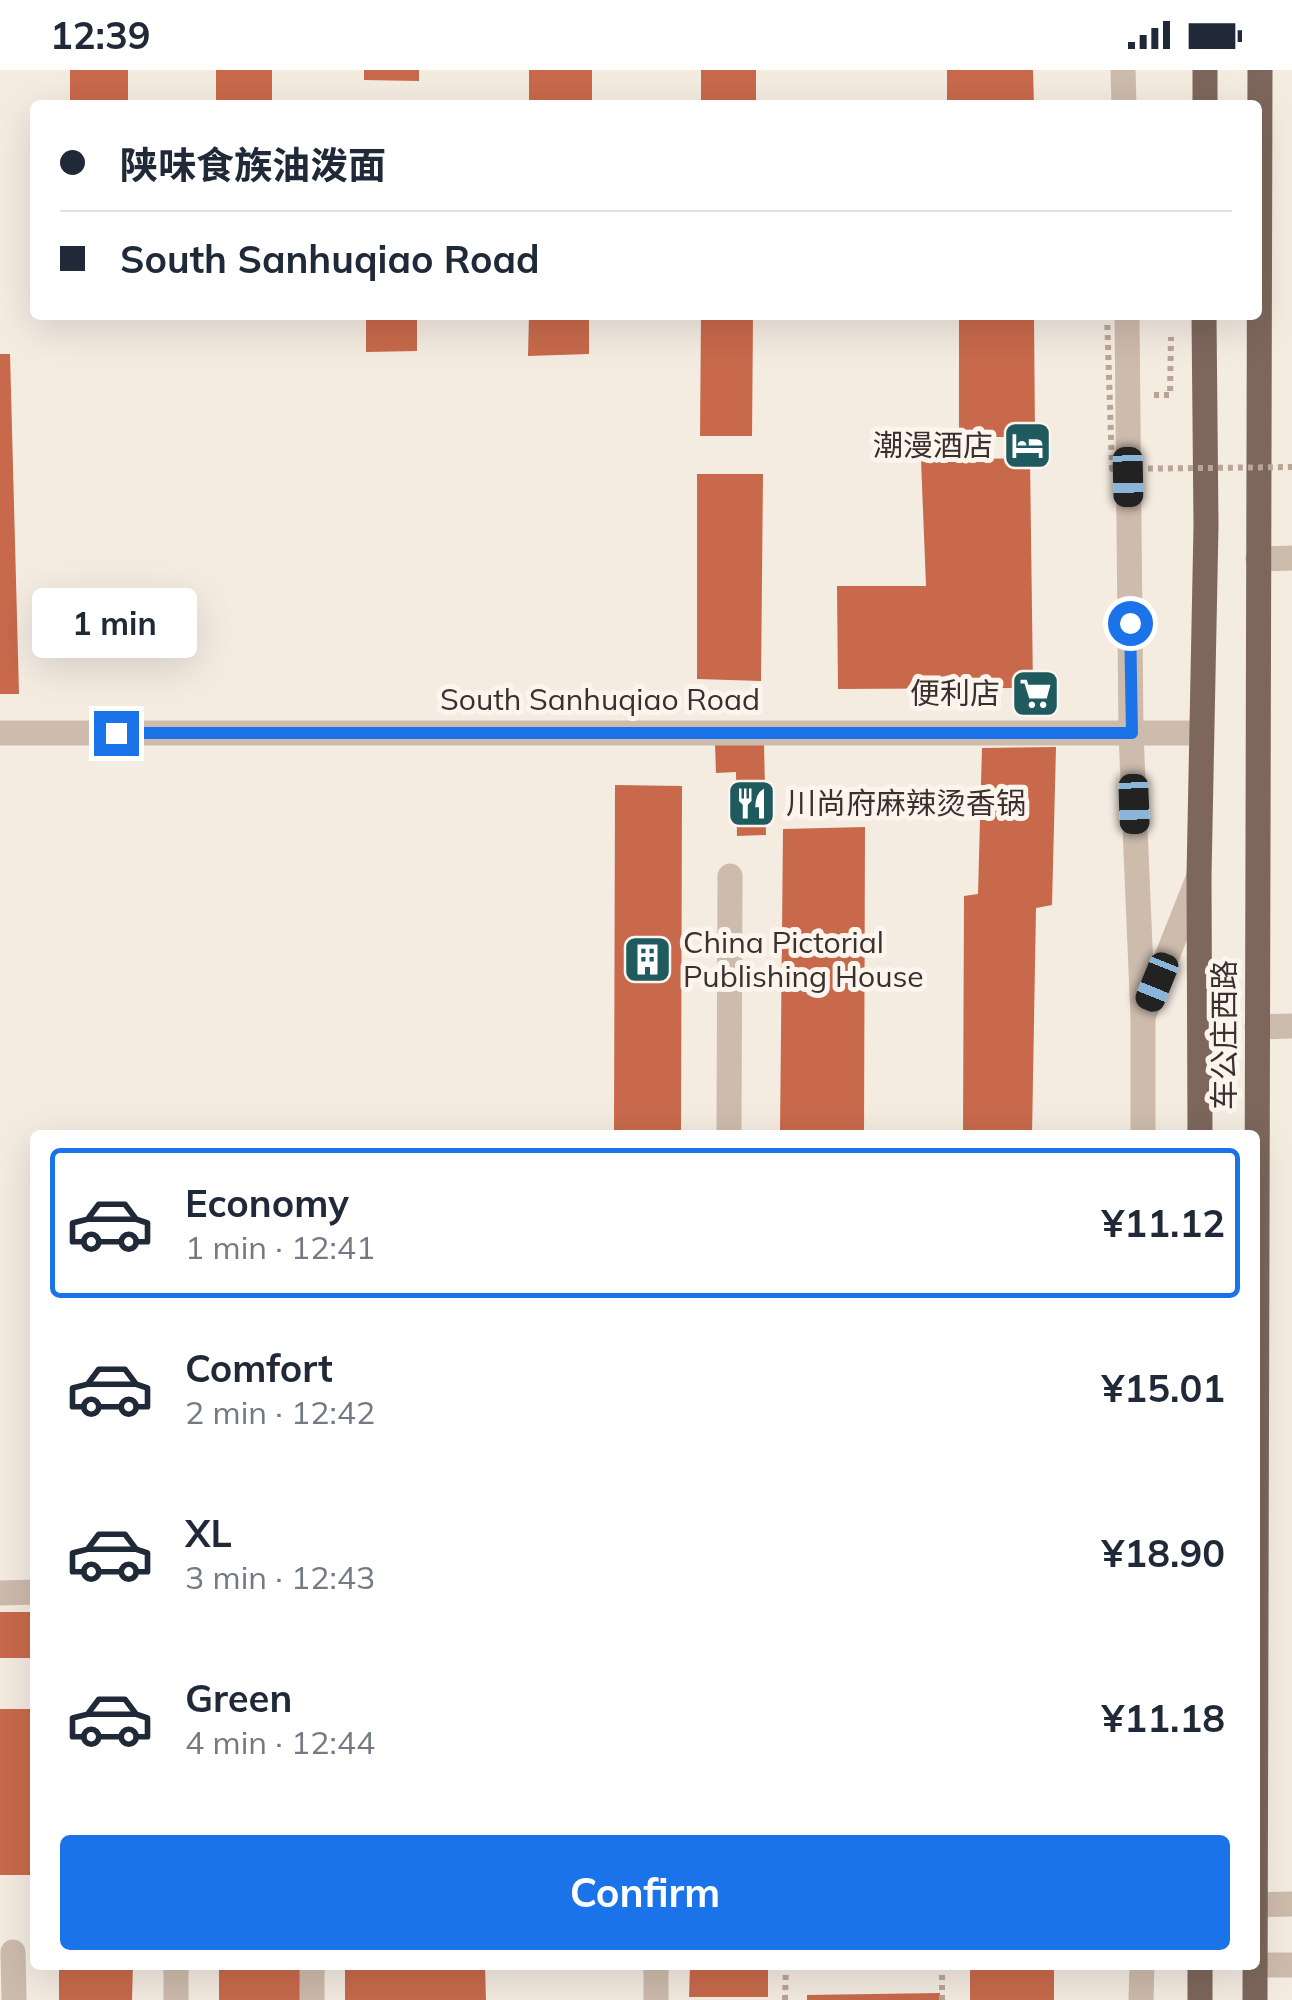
<!DOCTYPE html>
<meta charset="utf-8">
<style>
:root{--surface:#fff;--page:#f2f2f3;--text:#1f2937;--muted:#747a83;--line:#e0e1e3;--accent:#1a73e8}
body{margin:0;font-family:Mulish,"Noto Sans SC",sans-serif;background:var(--page);color:var(--text);height:100vh;display:flex;flex-direction:column;font-size:38px;white-space:nowrap}
*{box-sizing:border-box;margin:0}
p{font-size:32px;color:var(--muted)}
.icon{flex:none;width:55px;height:55px;fill:none;stroke:currentColor;stroke-width:2;stroke-linecap:round;stroke-linejoin:round}
.map{position:relative;flex:1;overflow:hidden}
.panel{position:absolute;left:30px;top:1060px;width:1230px;height:840px;display:flex;flex-direction:column;background:var(--surface);border-radius:10px;box-shadow:0 10px 40px #0002}
.panel>*{flex:none}
.banner{position:absolute;left:30px;top:30px;width:1232px;height:220px;border-radius:10px;box-shadow:0 10px 40px #0002;display:grid;align-content:center;height:220px;padding:0 30px;background:var(--surface)}
.end{position:absolute;width:45px;height:45px;margin:-22px;border:12px solid #1a73e8;background:#fff;box-shadow:0 0 0 5px #fff}
.from{border-radius:50%}
.bubble{position:absolute;height:70px;border-radius:10px;background:var(--surface);box-shadow:0 10px 40px #0002;font-size:32px;font-weight:700;line-height:70px;text-align:center}
.car{position:absolute;width:30px;height:60px;margin:-30px -15px;border-radius:12px;box-shadow:0 0 8px 2px #0007;background:linear-gradient(#222 24%,#8ab4d8 0 40%,#222 0 76%,#8ab4d8 0 86%,#222 0)}
.banner b{display:flex;align-items:center;gap:35px;height:95px;font-size:38px}
.banner b+b{border-top:2px solid var(--line)}
.banner i{width:25px;height:25px;background:var(--text)}
ul{padding:18px 0 0;list-style:none}
li{display:flex;align-items:center;gap:30px;height:150px;margin:0 20px 15px;padding:0 10px;border:5px solid transparent;border-radius:10px}
li div{flex:1}
li b{display:block;font-size:38px}
li em{font-style:normal;font-weight:700}
li.on{border-color:var(--accent)}
li>.icon{width:90px;height:90px;stroke-width:1.5}
.action{display:flex;gap:20px;margin-top:auto;padding:20px 30px}
.action a{flex:1;height:115px;border-radius:10px;background:var(--accent);color:#fff;font-size:40px;font-weight:700;line-height:115px;text-align:center}
.status{display:flex;justify-content:space-between;align-items:center;height:70px;padding:0 50px;background:var(--surface);direction:ltr}
.status svg{height:28px;fill:currentColor}
.map>svg:first-child{display:block}
</style>
<div class="status"><b>12:39</b><svg viewBox="0 0 49 12"><path d="M0 12V9h3v3zM5 12V6h3v6zM10 12V3h3v9zM15 12V0h3v12zM26 1h20v11H26zM47 4h2v5h-2z"/></svg></div>
<div class="map">
<svg width="1292" height="1930" viewBox="0 0 1292 1930">
<rect width="100%" height="100%" fill="#f4ebe1"/>
<g fill="#c8694b">
<rect x="70" y="0" width="58" height="35"/>
<rect x="216" y="0" width="56" height="35"/>
<path d="M364,0H419V11L364,10Z"/>
<rect x="529" y="0" width="63" height="35"/>
<rect x="701" y="0" width="55" height="35"/>
<path d="M947,0H1033L1034,35H947Z"/>
<path d="M366,245H417V281L366,282Z"/>
<path d="M529,245H589V284L528,286Z"/>
<path d="M701,245H753L752,366H700Z"/>
<path d="M959,245H1034L1035,367H959Z"/>
<path d="M0,284H10L19,624H0Z"/>
<path d="M1030,388L1033,618L838,619L837,516H926L921,390Z"/>
<path d="M697,404H763L761,611L697,609Z"/>
<path d="M764,673L766,765L737,766L736,702L716,703L715,674Z"/>
<path d="M1056,677L1052,835L1036,838L1032,1065H963L964,826L978,824L982,678Z"/>
<path d="M615,715L682,716L681,1065H614Z"/>
<path d="M865,757L864,1065H780L783,759Z"/>
<rect x="0" y="1542" width="35" height="46"/>
<rect x="0" y="1639" width="35" height="166"/>
<path d="M59,1895H133L132,1930H59Z"/>
<rect x="219" y="1895" width="93" height="35"/>
<path d="M345,1895H485L486,1930H345Z"/>
<path d="M690,1895H768V1927H689Z"/>
<rect x="970" y="1895" width="84" height="35"/>
<path d="M940,1923V1930H807V1925Z"/>
</g>
<g fill="none" stroke-linecap="round" stroke-linejoin="round">
<g stroke="#b9a596" stroke-width="6" stroke-dasharray="5 5" stroke-linecap="butt">
<path d="M1154,325H1170L1171,267"/>
<path d="M942,1895V1930"/>
<path d="M785,1930L786,1895"/>
</g>
<g stroke="#cdbbac" stroke-width="25">
<path d="M1123,0L1124,35"/>
<path d="M1127,245L1131,663L1143,947"/>
<path d="M1258,489L1292,488"/>
<path d="M0,663H1201"/>
<path d="M1257,957L1292,956"/>
<path d="M729,1065L730,806"/>
<path d="M1143,1065V947L1199,806"/>
<path d="M0,1523L35,1522"/>
<path d="M1255,1835L1292,1834"/>
<path d="M13,1882L14,1930"/>
<path d="M176,1895V1930"/>
<path d="M656,1895V1930"/>
<path d="M1255,1895H1292"/>
<path d="M312,1930V1895"/>
<path d="M1141,1930L1142,1895"/>
</g>
<g stroke="#7d675c" stroke-width="25">
<path d="M1205,35V0"/>
<path d="M1200,1065L1199,806L1206,456L1204,245"/>
<path d="M1200,1930V1895"/>
<path d="M1255,1930L1260,0"/>
</g>
<path stroke="#b9a596" stroke-width="6" stroke-dasharray="5 5" stroke-linecap="butt" d="M1107,245L1112,399L1292,397"/>
</g>
<g fill="none" stroke-linecap="round" stroke-linejoin="round">
<path stroke="#1a73e8" stroke-width="12" d="M116,663H1132L1130,553"/>
</g>
<defs>
<symbol id="hotel-square" viewBox="-11 -11 22 22"><rect x="-9" y="-9" width="18" height="18" rx="4" fill="#1f5a5e" stroke="#fbf5ee"/><path d="M-6-4.5h1.5V1H6V5H4.5V3h-9V5H-6ZM-4 0a1.8 1.8 0 1 1 3.6 0ZM.5 0V-2.5h3Q6-2.5 6 0Z" fill="#fff"/></symbol>
<symbol id="supermarket-square" viewBox="-11 -11 22 22"><rect x="-9" y="-9" width="18" height="18" rx="4" fill="#1f5a5e" stroke="#fbf5ee"/><path d="M-6-5.5h2.5l.6 2H6L4.5 2H-2.5L-4.4-4H-6ZM-1.5 3.2a1.3 1.3 0 1 0 .1 0ZM3 3.2a1.3 1.3 0 1 0 .1 0Z" fill="#fff"/></symbol>
<symbol id="restaurant-square" viewBox="-11 -11 22 22"><rect x="-9" y="-9" width="18" height="18" rx="4" fill="#1f5a5e" stroke="#fbf5ee"/><path d="M-5-6h1v4h1v-4h1v4h1v-4h1v5L-1.5 .5V6h-2V.5L-5-1ZM5-6V6H3V1.5H1.5Q1.5-4 5-6Z" fill="#fff"/></symbol>
<symbol id="building-square" viewBox="-11 -11 22 22"><rect x="-9" y="-9" width="18" height="18" rx="4" fill="#1f5a5e" stroke="#fbf5ee"/><path d="M-4-6H4V6H1V3H-1V6H-4ZM-2.5-4.3h1.7v1.8h-1.7ZM.8-4.3h1.7v1.8H.8ZM-2.5-1h1.7V.8h-1.7ZM.8-1h1.7V.8H.8Z" fill="#fff"/></symbol>
</defs>
<g fill-rule="evenodd">
<use href="#hotel-square" x="1000" y="348" width="55" height="55"/>
<use href="#supermarket-square" x="1008" y="596" width="55" height="55"/>
<use href="#restaurant-square" x="724" y="706" width="55" height="55"/>
<use href="#building-square" x="620" y="862" width="55" height="55"/>
</g>
<g text-anchor="middle" stroke-width="10" stroke-linejoin="round" paint-order="stroke">
<g font-size="30" fill="#3b302b" stroke="#fbf5ee" text-anchor="end">
<text x="993" y="386">潮漫酒店</text>
<text x="1000" y="634">便利店</text>
<text x="786" y="744" text-anchor="start">川尚府麻辣烫香锅</text>
<text x="683" y="883" text-anchor="start">China Pictorial<tspan x="683" dy="34">Publishing House</tspan></text>
</g>
<g font-size="30" fill="#3b302b" stroke="#fbf5ee">
<text x="600" y="640">South Sanhuqiao Road</text>
<text transform="translate(1225 965) rotate(-90)" y="10">车公庄西路</text>
</g>
</g>
</svg>
<i class="end from" style="left:1130px;top:553px"></i>
<i class="end" style="left:116px;top:663px"></i>
<div class="bubble" style="left:32px;top:518px;width:165px">1 min</div>
<i class="car" style="left:1128px;top:407px;rotate:179deg"></i>
<i class="car" style="left:1134px;top:734px;rotate:178deg"></i>
<i class="car" style="left:1157px;top:912px;rotate:202deg"></i>
<div class="banner">
<b><i class="from"></i>陕味食族油泼面</b>
<b><i></i>South Sanhuqiao Road</b>
</div>
<section class="panel">
<ul>
<li class="on"><svg class="icon" aria-label="car" viewBox="0 0 24 24"><path d="M5 17H2v-5l4-1 3-4h7l3 4 3 1v5h-3M9 17h6M6 11h13"/><circle cx="7" cy="17" r="2"/><circle cx="17" cy="17" r="2"/></svg><div><b>Economy</b><p>1 min · 12:41</p></div><em>¥11.12</em></li>
<li><svg class="icon" aria-label="car" viewBox="0 0 24 24"><path d="M5 17H2v-5l4-1 3-4h7l3 4 3 1v5h-3M9 17h6M6 11h13"/><circle cx="7" cy="17" r="2"/><circle cx="17" cy="17" r="2"/></svg><div><b>Comfort</b><p>2 min · 12:42</p></div><em>¥15.01</em></li>
<li><svg class="icon" aria-label="car" viewBox="0 0 24 24"><path d="M5 17H2v-5l4-1 3-4h7l3 4 3 1v5h-3M9 17h6M6 11h13"/><circle cx="7" cy="17" r="2"/><circle cx="17" cy="17" r="2"/></svg><div><b>XL</b><p>3 min · 12:43</p></div><em>¥18.90</em></li>
<li><svg class="icon" aria-label="car" viewBox="0 0 24 24"><path d="M5 17H2v-5l4-1 3-4h7l3 4 3 1v5h-3M9 17h6M6 11h13"/><circle cx="7" cy="17" r="2"/><circle cx="17" cy="17" r="2"/></svg><div><b>Green</b><p>4 min · 12:44</p></div><em>¥11.18</em></li>
</ul>
<div class="action"><a>Confirm</a></div>
</section>
</div>
